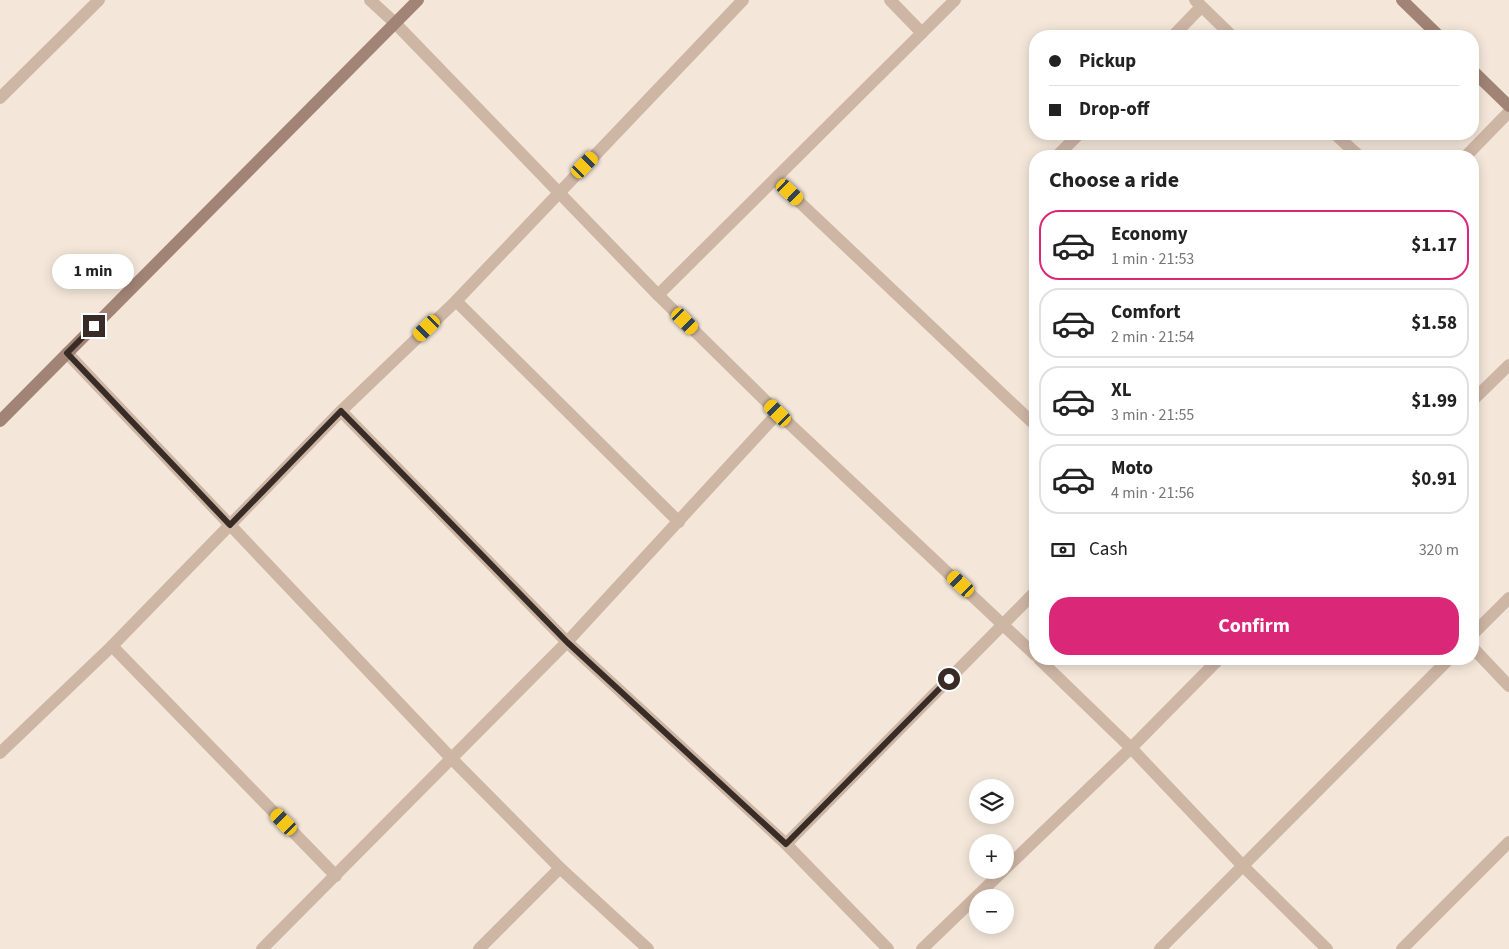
<!DOCTYPE html>
<meta charset="utf-8">
<style>
:root{--surface:#fff;--page:#f2f2f2;--text:#222;--muted:#767676;--line:#e0e0e0;--accent:#db2777}
body{margin:0;font-family:"Source Sans 3",sans-serif;background:var(--page);color:var(--text);height:100vh;display:flex;flex-direction:column;font-size:19px;white-space:nowrap}
*{box-sizing:border-box;margin:0}
p{font-size:16px;color:var(--muted)}
.icon{flex:none;width:28px;height:28px;fill:none;stroke:currentColor;stroke-width:2;stroke-linecap:round;stroke-linejoin:round}
.map{position:relative;flex:1;overflow:hidden}
.details{position:absolute;left:1029px;top:150px;width:450px;height:515px;display:flex;flex-direction:column;background:var(--surface);border-radius:20px;box-shadow:0 2px 12px #0003}
.details>*{flex:none}
.hud{position:absolute;left:1029px;top:30px;width:450px;height:110px;border-radius:20px;box-shadow:0 2px 12px #0003;display:grid;align-content:center;height:110px;padding:0 20px;background:var(--surface)}
.tools{position:absolute;left:969px;top:779px;display:grid;gap:10px}
.tools a{display:grid;place-items:center;width:45px;height:45px;border-radius:50%;background:var(--surface);box-shadow:0 2px 12px #0003;font-size:25px}
.end{position:absolute;width:22px;height:22px;margin:-11px;border:6px solid #392c27;background:#fff;box-shadow:0 0 0 2px #fff}
.from{border-radius:50%}
.bubble{position:absolute;height:35px;border-radius:18px;background:var(--surface);box-shadow:0 2px 12px #0003;font-size:16px;font-weight:700;line-height:35px;text-align:center}
.car{position:absolute;width:15px;height:30px;margin:-15px -8px;border-radius:6px;box-shadow:0 0 4px 1px #0007;background:linear-gradient(#f5c518 24%,#345 0 40%,#f5c518 0 76%,#345 0 86%,#f5c518 0)}
.hud b{display:flex;align-items:center;gap:18px;height:48px;font-size:19px}
.hud b+b{border-top:1px solid var(--line)}
.hud i{width:12px;height:12px;background:var(--text)}
ul{padding:0;list-style:none}
li{display:flex;align-items:center;gap:15px;height:70px;margin:0 10px 8px;padding:0 10px;border:2px solid var(--line);border-radius:20px}
li div{flex:1}
li b{display:block;font-size:19px}
li em{font-style:normal;font-weight:700}
li.selected{border-color:var(--accent)}
li>.icon{width:45px;height:45px;stroke-width:1.5}
h2{padding:0 20px;font-size:22px;line-height:60px}
.pay{display:flex;align-items:center;gap:12px;height:55px;padding:0 20px;font-size:19px}
.pay p{margin-inline-start:auto}
.primary-button{display:flex;gap:10px;margin-top:auto;padding:10px 20px}
.primary-button a{flex:1;height:58px;border-radius:20px;background:var(--accent);color:#fff;font-size:20px;font-weight:700;line-height:58px;text-align:center}
.map>svg:first-child{display:block}
</style>
<div class="map">
<svg width="1509" height="949" viewBox="0 0 1509 949">
<rect width="100%" height="100%" fill="#f4e7da"/>
<g fill="none" stroke-linecap="round" stroke-linejoin="round">
<g stroke="#ceb6a5" stroke-width="12">
<path d="M370,0L395,23L658,295L778,413L1035,655"/>
<path d="M890,0L922,33"/>
<path d="M1195,0L1232,36"/>
<path d="M1173,36L1201,7"/>
<path d="M0,98L99,0"/>
<path d="M1335,134L1359,156"/>
<path d="M1057,156L1079,134"/>
<path d="M1466,156L1509,112"/>
<path d="M775,179L1035,425"/>
<path d="M658,295L955,0"/>
<path d="M456,301L679,522"/>
<path d="M67,353L451,758L560,868L648,949"/>
<path d="M1472,401L1509,365"/>
<path d="M341,411L567,642L786,844L888,949"/>
<path d="M1472,635L1509,598"/>
<path d="M112,646L336,876"/>
<path d="M1472,647L1509,686"/>
<path d="M1039,659L1131,748L1243,866L1327,949"/>
<path d="M0,753L112,646L341,411L456,301L743,0"/>
<path d="M786,844L1035,592"/>
<path d="M1005,869L1131,748L1219,659"/>
<path d="M262,949L567,642L778,413"/>
<path d="M479,949L560,868"/>
<path d="M922,949L1004,870"/>
<path d="M1160,949L1449,659"/>
<path d="M1402,949L1509,842"/>
</g>
<g stroke="#a28476" stroke-width="12">
<path d="M1402,0L1439,36"/>
<path d="M1472,70L1509,106"/>
<path d="M0,421L418,0"/>
</g>
</g>
<g fill="none" stroke-linecap="round" stroke-linejoin="round">
<path stroke="#392c27" stroke-width="6" d="M94,326L67,353L230,525L341,411L567,642L786,844L949,679"/>
</g>
</svg>
<div class="tools">
<a><svg class="icon" aria-label="layers" viewBox="0 0 24 24"><path d="M12 4l9 5-9 5-9-5zM3 14l9 5 9-5"/></svg></a>
<a>+</a>
<a>−</a>
</div>
<i class="end from" style="left:949px;top:679px"></i>
<i class="end" style="left:94px;top:326px"></i>
<div class="bubble" style="left:52px;top:254px;width:82px">1 min</div>
<i class="car" style="left:585px;top:165px;rotate:44deg"></i>
<i class="car" style="left:790px;top:192px;rotate:133deg"></i>
<i class="car" style="left:685px;top:321px;rotate:135deg"></i>
<i class="car" style="left:427px;top:328px;rotate:226deg"></i>
<i class="car" style="left:778px;top:413px;rotate:315deg"></i>
<i class="car" style="left:961px;top:584px;rotate:313deg"></i>
<i class="car" style="left:284px;top:822px;rotate:316deg"></i>
<div class="hud">
<b><i class="from"></i>Pickup</b>
<b><i></i>Drop-off</b>
</div>
<section class="details">
<h2>Choose a ride</h2>
<ul>
<li class="selected"><svg class="icon" aria-label="car" viewBox="0 0 24 24"><path d="M5 17H2v-5l4-1 3-4h7l3 4 3 1v5h-3M9 17h6M6 11h13"/><circle cx="7" cy="17" r="2"/><circle cx="17" cy="17" r="2"/></svg><div><b>Economy</b><p>1 min · 21:53</p></div><em>$1.17</em></li>
<li><svg class="icon" aria-label="car" viewBox="0 0 24 24"><path d="M5 17H2v-5l4-1 3-4h7l3 4 3 1v5h-3M9 17h6M6 11h13"/><circle cx="7" cy="17" r="2"/><circle cx="17" cy="17" r="2"/></svg><div><b>Comfort</b><p>2 min · 21:54</p></div><em>$1.58</em></li>
<li><svg class="icon" aria-label="car" viewBox="0 0 24 24"><path d="M5 17H2v-5l4-1 3-4h7l3 4 3 1v5h-3M9 17h6M6 11h13"/><circle cx="7" cy="17" r="2"/><circle cx="17" cy="17" r="2"/></svg><div><b>XL</b><p>3 min · 21:55</p></div><em>$1.99</em></li>
<li><svg class="icon" aria-label="car" viewBox="0 0 24 24"><path d="M5 17H2v-5l4-1 3-4h7l3 4 3 1v5h-3M9 17h6M6 11h13"/><circle cx="7" cy="17" r="2"/><circle cx="17" cy="17" r="2"/></svg><div><b>Moto</b><p>4 min · 21:56</p></div><em>$0.91</em></li>
</ul>
<div class="pay"><svg class="icon" aria-label="cash" viewBox="0 0 24 24"><path d="M3 7h18v10H3z"/><circle cx="12" cy="12" r="2"/></svg>Cash<p>320 m</p></div>
<div class="primary-button"><a>Confirm</a></div>
</section>
</div>
